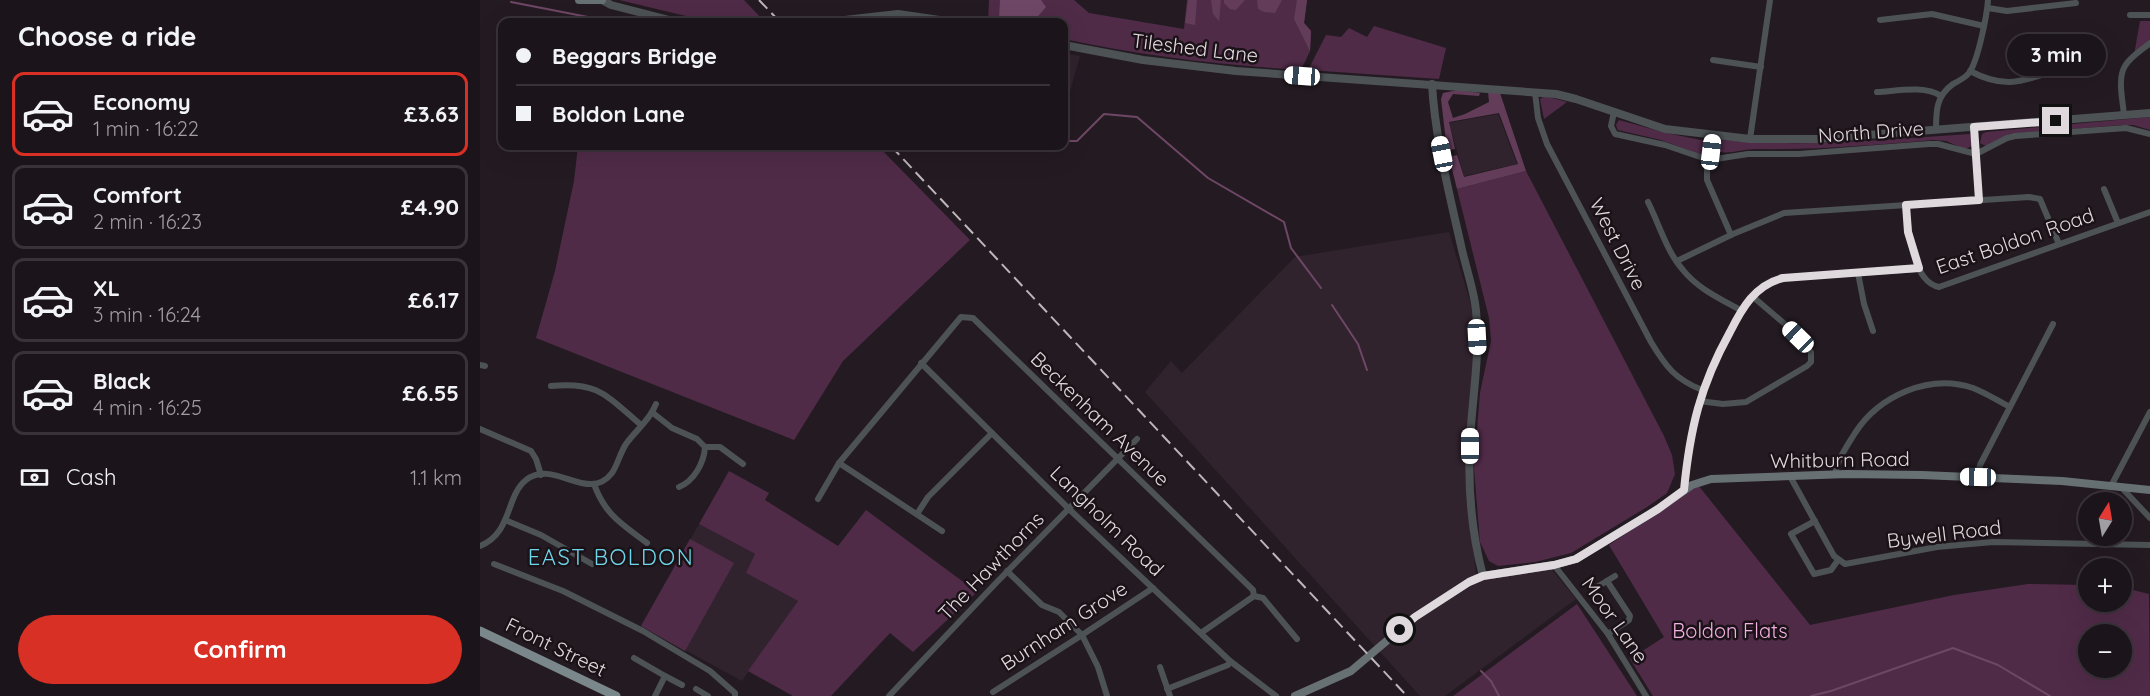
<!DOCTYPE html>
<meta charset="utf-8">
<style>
:root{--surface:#1b141a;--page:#241d23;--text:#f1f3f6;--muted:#a09ea2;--line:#393339;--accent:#d93025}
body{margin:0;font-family:Quicksand,sans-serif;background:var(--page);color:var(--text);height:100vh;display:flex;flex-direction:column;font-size:22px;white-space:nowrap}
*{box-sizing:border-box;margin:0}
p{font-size:20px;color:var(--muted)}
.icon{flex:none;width:33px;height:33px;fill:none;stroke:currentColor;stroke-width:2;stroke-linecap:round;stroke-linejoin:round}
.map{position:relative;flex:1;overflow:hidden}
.panel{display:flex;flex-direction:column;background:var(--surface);width:480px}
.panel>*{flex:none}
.banner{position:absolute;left:18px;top:18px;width:570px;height:132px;border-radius:12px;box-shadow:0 6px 24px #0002,0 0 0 2px var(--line);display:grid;align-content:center;height:132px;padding:0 18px;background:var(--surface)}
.needle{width:39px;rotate:11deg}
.fabs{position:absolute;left:1598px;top:492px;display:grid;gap:12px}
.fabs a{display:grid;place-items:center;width:54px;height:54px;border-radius:50%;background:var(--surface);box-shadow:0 6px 24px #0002,0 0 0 2px var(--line);font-size:30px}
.end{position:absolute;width:27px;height:27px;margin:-14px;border:8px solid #dfd8dd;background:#111;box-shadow:0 0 0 3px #111}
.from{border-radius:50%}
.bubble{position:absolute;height:42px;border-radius:21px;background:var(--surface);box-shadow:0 6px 24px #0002,0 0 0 2px var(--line);font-size:20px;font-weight:700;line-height:42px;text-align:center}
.car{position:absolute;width:18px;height:36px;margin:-18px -9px;border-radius:8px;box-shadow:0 0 4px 2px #0007;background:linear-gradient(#fff 24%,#345 0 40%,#fff 0 76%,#345 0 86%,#fff 0)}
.banner b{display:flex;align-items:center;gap:21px;height:57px;font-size:22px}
.banner b+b{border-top:2px solid var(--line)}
.banner i{width:15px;height:15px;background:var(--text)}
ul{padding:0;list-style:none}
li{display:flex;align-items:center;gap:18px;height:84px;margin:0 12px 9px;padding:0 6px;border:3px solid var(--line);border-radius:12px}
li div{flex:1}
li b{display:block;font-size:22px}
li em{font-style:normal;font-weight:700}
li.on{border-color:var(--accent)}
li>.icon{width:54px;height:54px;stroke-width:1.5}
h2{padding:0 18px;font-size:27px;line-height:72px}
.pay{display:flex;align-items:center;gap:15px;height:66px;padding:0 18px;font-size:22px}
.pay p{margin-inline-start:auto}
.action{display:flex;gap:12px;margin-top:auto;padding:12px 18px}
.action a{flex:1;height:69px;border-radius:36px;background:var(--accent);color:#fff;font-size:24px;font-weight:700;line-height:69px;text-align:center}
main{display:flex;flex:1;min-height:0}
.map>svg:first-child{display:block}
</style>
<main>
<section class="panel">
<h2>Choose a ride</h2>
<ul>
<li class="on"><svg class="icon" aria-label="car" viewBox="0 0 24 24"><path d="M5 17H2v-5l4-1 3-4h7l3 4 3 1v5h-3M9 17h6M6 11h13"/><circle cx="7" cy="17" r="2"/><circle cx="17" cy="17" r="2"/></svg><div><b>Economy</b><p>1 min · 16:22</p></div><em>£3.63</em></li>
<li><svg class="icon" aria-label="car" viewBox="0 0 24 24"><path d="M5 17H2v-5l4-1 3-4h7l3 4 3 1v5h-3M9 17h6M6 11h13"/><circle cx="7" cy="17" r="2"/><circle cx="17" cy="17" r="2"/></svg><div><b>Comfort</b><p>2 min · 16:23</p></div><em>£4.90</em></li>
<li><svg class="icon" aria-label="car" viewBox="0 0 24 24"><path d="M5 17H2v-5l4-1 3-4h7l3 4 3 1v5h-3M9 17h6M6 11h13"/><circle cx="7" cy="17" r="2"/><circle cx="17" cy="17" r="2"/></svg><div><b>XL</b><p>3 min · 16:24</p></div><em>£6.17</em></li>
<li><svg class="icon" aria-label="car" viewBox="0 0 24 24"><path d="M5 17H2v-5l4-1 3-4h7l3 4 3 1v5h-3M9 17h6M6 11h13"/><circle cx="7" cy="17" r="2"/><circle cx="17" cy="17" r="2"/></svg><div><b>Black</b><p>4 min · 16:25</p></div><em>£6.55</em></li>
</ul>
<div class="pay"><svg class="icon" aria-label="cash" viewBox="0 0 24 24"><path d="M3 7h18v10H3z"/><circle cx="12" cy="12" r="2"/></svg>Cash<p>1.1 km</p></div>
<div class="action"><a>Confirm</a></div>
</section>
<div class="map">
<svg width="1670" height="696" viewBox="0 0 1670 696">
<rect width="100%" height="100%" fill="#241b22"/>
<g fill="#31232e">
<path d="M584,53L600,56L589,95L584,94Z"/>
<path d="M1018,114L1037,164L984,176L969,123Z"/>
<path d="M969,232L991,305L996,352L988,499L996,574L1072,570L1096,599L965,696H940L665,392L691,361L702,373L815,257Z"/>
<path d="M219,524L276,555L266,573L318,601L262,681L161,626Z"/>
</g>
<g fill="#502b48" fill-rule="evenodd">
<path d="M139,0H264L285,22H231Z"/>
<path d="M509,0H594L609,13L704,29L707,0H827L824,23L831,31L830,51L821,70C741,65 662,56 584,39V22H508Z"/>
<path d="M1660,21H1670V39L1654,55Z"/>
<path d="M894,26L966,48L959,79L828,70L846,35L861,37L869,28L887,37Z"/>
<path d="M1065,96L1087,102L1064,119L1060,99Z"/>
<path d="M1670,117V130L1653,125H1641L1529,134L1506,146L1500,143L1502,134L1506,132Z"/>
<path d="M1139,120L1186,133L1226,141L1229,142V152L1222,155L1181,140L1138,130L1136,125Z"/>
<path d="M1490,134L1492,146L1485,149L1466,141L1453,140C1394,145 1335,150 1276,149C1263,149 1252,154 1239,152L1237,148L1239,141L1243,140C1325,148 1408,139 1490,134Z"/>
<path d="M98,146H398L490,240L363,361L314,440L56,338L75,271L94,181Z"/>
<path d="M1046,171L1184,436L1192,455L1195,474L1187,493L1167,507L1091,553L1055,562L1018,566L1009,561L1000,542L994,468L1000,393L1011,341L1009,318L977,189Z"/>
<path d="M249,471L289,493L285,500L358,546L386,510L497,592L433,652L410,633L351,696H313L268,671L318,601L266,573L275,554L219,524Z"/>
<path d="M1218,485L1330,625L1474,595L1548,584L1608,585V602H1641V587L1669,594L1670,696H1173L1150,659L1184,637L1129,545ZM1608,634H1641V668H1608Z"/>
<path d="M210,539L254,563L205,651L161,626Z"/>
<path d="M1097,604L1157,696H973Z"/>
</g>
<g fill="#633c5a">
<path d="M708,0H717L715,25L705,23Z"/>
<path d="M731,0H741L739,21L733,14Z"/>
<path d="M744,0H765L756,10L750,9L744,3Z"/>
<path d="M802,0L795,13L784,12L778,9L777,0Z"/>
<path d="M817,0H827L824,23L831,31L830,51L814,19Z"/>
<path d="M978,90L1000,93L999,96L973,94L968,102L973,118L985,114L1009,102L1008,92L1020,93L1046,171L977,189L969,157L977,155L984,177L1038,164L1019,113L969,122L975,149L967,150L961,99L963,93Z"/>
</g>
<path fill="#6f4766" d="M520,0H561L566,7L553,22L519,19Z"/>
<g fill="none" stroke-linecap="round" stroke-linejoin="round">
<g stroke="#6f4766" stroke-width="2">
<path d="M31,2L113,18"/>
<path d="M136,22H139"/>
<path d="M584,141H597L624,114L657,117L728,178L804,222L811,248L841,288"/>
<path d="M852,305L878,344L887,370"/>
<path d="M1001,671L1011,681L1019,696"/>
<path d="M1331,696L1351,691L1473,648L1518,665L1570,696"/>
</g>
<g stroke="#4d5355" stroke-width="6">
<path d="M1508,8L1527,11L1596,3"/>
<path d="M1650,15H1670"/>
<path d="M1400,20L1452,14L1504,26"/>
<path d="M1233,60L1281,67"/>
<path d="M1490,71C1522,88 1539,83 1571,72"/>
<path d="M1055,92L1058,118L1067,144L1171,342C1186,367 1195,379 1222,390"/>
<path d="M1397,92C1417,91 1444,85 1461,96"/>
<path d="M1134,112L1131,126L1135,134L1185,145L1229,160L1268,154H1319L1449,144H1458L1496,154L1527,138L1535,136L1646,128L1670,134"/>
<path d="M1644,115C1643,101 1637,79 1645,66C1650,57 1662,50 1670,43"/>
<path d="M1494,127L1499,200"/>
<path d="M1456,130C1456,111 1456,96 1473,84C1479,81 1485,78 1489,73C1498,61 1507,15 1508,0"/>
<path d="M1233,136L1227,167V180L1251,235"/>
<path d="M1270,139L1290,0"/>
<path d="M1624,189L1638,223"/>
<path d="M1168,202C1179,224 1187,252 1203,270C1218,289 1241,299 1262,311"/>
<path d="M1426,205C1428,228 1432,282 1459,287L1670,212"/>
<path d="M1197,261L1253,234L1304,213L1549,197L1560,199L1579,244"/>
<path d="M1378,273L1384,304L1393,331"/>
<path d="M441,363L589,509L750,661L796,696"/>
<path d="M0,365L5,366"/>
<path d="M71,386C118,381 127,396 161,425"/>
<path d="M1219,401L1243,404L1266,402L1327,366L1331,362V352L1306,325L1272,296"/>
<path d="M173,413L192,428L217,439L225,447C224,463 214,481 199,487"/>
<path d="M0,429L51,451L56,459L61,475"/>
<path d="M225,447H240L263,464"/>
<path d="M359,463L462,531"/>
<path d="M1355,475C1357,460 1367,446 1375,433C1399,396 1449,373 1493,388C1506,393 1518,401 1530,407"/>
<path d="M1498,477L1500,465L1573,324"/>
<path d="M1311,478L1354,556L1365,564L1457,547L1513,542L1670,545"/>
<path d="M114,484C125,515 142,524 167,543"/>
<path d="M1631,486L1670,412"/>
<path d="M1641,487L1670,518"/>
<path d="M1204,490C1210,427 1219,388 1250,332C1262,308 1275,285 1303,278L1439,269"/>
<path d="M338,499L359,463L481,317L493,318L773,590L774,596"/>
<path d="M437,514L448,497L512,433"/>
<path d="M25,520L61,535L112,564"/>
<path d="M1335,521L1311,534L1334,574L1351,570L1358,560"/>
<path d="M0,546C33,532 25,497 46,480C74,458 108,504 132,473C138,464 140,453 146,444C156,430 170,420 176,404"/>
<path d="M14,564L83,591L163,631L230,671L255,693V696"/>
<path d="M1074,565L1128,634L1166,696"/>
<path d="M527,571L562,605L579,612L602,635L618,667L627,696"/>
<path d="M1127,581L1150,616L1149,620L1128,634"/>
<path d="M1117,587L1135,576"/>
<path d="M774,596L783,598L817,639"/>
<path d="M721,633L774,596"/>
<path d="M154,658L185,676L175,696"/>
<path d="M680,667L690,696"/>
<path d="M185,676L202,685"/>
<path d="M216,689L228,696"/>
<path d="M687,689L748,665L750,661"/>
<path d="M513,692L602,635L673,588"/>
<path d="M409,696L516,583L657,439"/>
</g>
<g stroke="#4d5355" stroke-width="8">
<path d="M122,0L131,5L197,22"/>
<path d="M347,22L418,14L473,22"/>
<path d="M584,45L663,60L756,71L1076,94L1096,99L1185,129L1270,139H1337L1670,113"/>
<path d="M952,84C955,139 970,196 982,250C986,267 992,285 995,303C1001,344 994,385 991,426C987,477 990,527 1003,576"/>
</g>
<g stroke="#677174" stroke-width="8">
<path d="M99,0H122"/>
<path d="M815,696L871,671L935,617L989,582L1003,576L1074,565L1096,559L1178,509L1212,485L1231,479L1367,474L1442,475L1582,481L1670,490"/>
</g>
<path stroke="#7a888b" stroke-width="9" d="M0,631L136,696"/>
<g stroke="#bdb6bb" stroke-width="2" stroke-dasharray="12 6" stroke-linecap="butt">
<path d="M279,0L300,22"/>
<path d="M411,146L927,696"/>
</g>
</g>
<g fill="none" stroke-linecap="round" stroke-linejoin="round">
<path stroke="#dfd8dd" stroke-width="8" d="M920,630L935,617L989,582L1003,576L1074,565L1096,559L1178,509L1204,490C1210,429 1220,386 1250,332C1262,308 1275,285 1303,278L1439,268L1428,232L1426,205L1499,200L1494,127L1576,121"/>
</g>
<g text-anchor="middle" stroke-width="5" stroke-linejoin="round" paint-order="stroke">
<g font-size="20" fill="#dfd8dd" stroke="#1b1218">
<text transform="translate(715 48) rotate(7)" y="7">Tileshed Lane</text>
<text transform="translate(1391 132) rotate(-4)" y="7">North Drive</text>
<text transform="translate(1535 241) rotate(-19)" y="7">East Boldon Road</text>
<text transform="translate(1138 244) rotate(63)" y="7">West Drive</text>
<text transform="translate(620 419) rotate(44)" y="7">Beckenham Avenue</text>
<text transform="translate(1360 460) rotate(-1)" y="7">Whitburn Road</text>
<text transform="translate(627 521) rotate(44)" y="7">Langholm Road</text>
<text transform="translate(1464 534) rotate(-7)" y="7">Bywell Road</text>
<text transform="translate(511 566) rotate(-46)" y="7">The Hawthorns</text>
<text transform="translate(1135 620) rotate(55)" y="7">Moor Lane</text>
<text transform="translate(584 626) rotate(-33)" y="7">Burnham Grove</text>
<text transform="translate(76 647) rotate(26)" y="7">Front Street</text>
</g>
<g font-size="20" fill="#f3b1e3" stroke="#1b1218">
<text x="1250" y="638">Boldon Flats</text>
</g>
<g font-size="22" letter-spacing="1.5" fill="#6ed5ea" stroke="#1b1218">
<text x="131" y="565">EAST BOLDON</text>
</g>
</g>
</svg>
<div class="fabs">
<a><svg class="needle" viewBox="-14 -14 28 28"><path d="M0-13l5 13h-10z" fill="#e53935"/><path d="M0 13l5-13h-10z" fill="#a09ea2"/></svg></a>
<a>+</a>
<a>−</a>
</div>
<i class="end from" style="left:920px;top:630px"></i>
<i class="end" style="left:1576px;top:121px"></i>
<div class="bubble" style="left:1527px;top:34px;width:99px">3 min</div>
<i class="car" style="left:822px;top:76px;rotate:274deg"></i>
<i class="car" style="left:1231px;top:152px;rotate:7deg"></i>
<i class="car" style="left:962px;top:154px;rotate:349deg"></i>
<i class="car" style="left:997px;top:337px;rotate:177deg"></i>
<i class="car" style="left:1318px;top:337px;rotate:314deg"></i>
<i class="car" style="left:990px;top:446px;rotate:0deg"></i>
<i class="car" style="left:1498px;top:477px;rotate:271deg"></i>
<div class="banner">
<b><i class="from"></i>Beggars Bridge</b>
<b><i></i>Boldon Lane</b>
</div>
</div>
</main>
